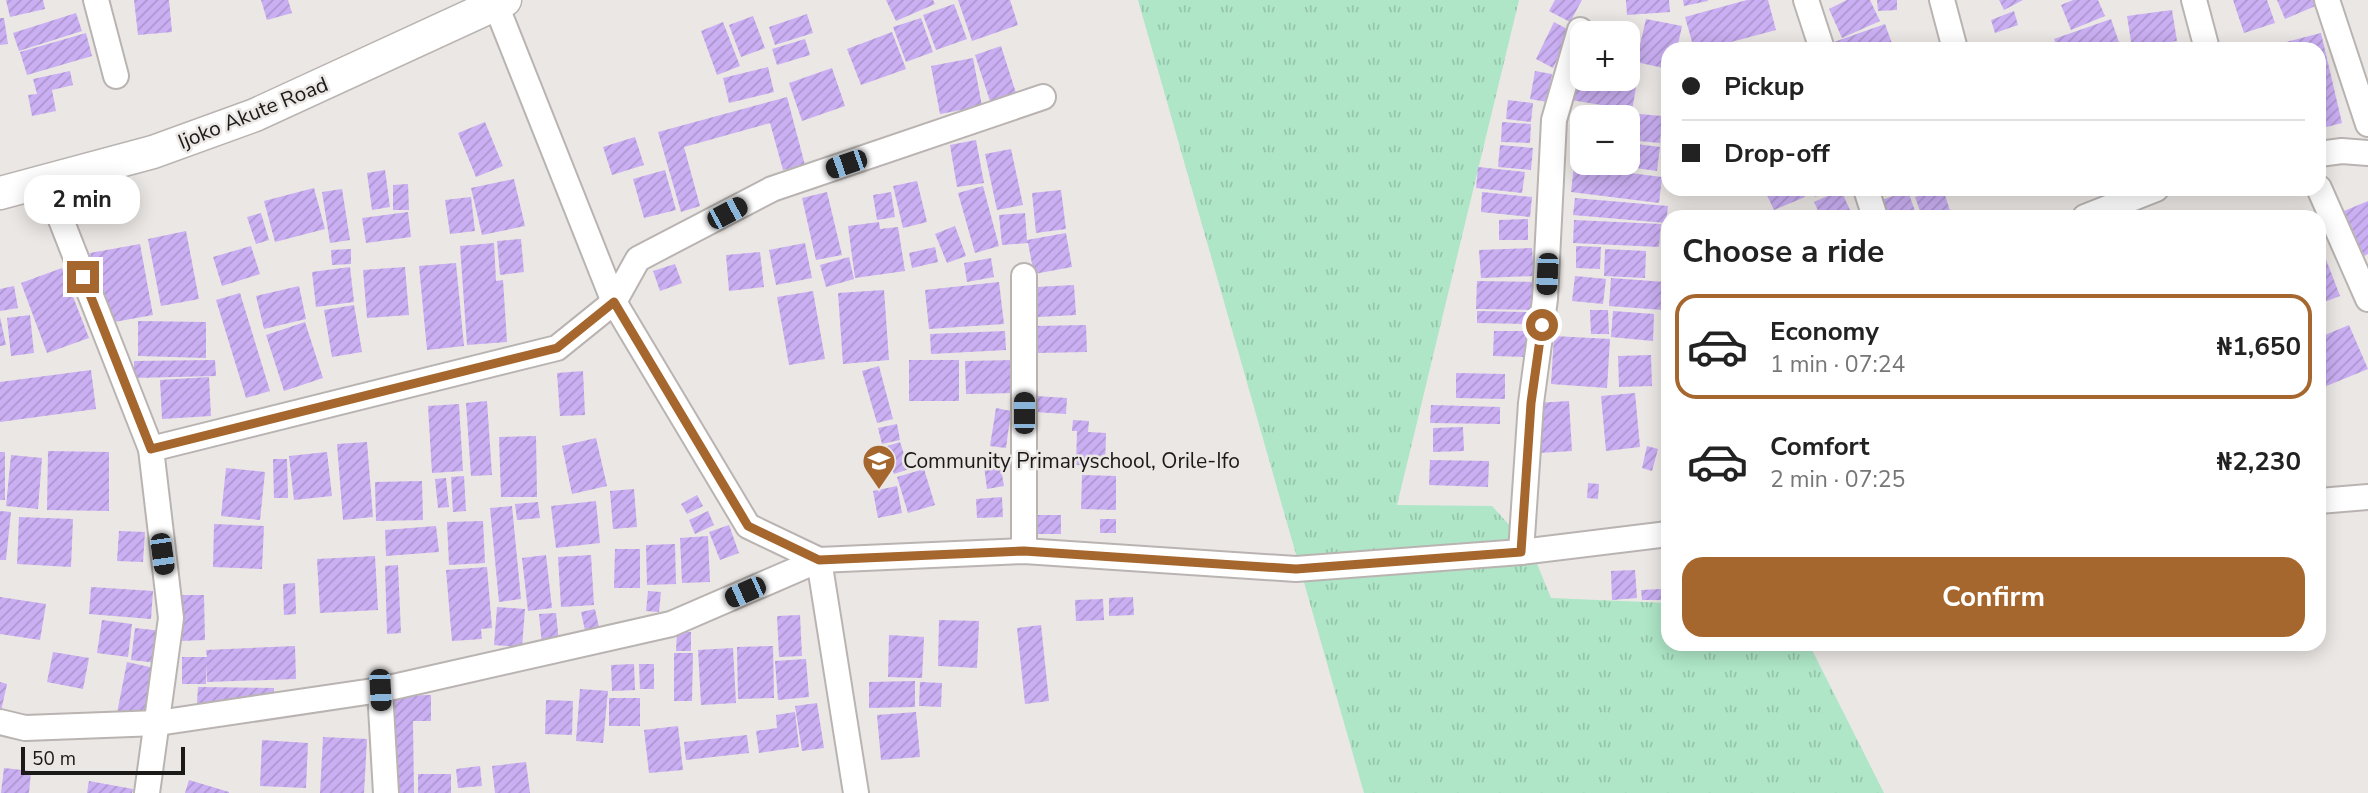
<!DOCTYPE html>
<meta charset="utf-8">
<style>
:root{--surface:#fff;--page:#f2f2f2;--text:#222;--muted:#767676;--line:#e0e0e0;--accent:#a5672d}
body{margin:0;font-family:"Nunito Sans",sans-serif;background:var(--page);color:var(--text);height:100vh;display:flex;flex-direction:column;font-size:26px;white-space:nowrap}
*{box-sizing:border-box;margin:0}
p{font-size:23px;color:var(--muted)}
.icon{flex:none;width:38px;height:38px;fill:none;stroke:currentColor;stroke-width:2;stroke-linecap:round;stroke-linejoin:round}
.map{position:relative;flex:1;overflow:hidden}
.side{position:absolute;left:1661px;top:210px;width:665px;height:441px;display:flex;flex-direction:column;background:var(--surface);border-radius:21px;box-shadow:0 4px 18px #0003}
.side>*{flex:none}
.hud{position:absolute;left:1661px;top:42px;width:665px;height:154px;border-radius:21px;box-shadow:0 4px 18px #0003;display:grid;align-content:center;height:154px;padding:0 21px;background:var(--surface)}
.buttons{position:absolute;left:1570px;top:21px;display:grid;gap:14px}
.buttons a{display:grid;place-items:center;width:70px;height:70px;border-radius:14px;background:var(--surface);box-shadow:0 4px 18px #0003;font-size:35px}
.scale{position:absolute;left:21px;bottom:18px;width:164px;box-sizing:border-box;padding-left:7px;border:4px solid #1c1a19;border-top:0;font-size:19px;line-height:24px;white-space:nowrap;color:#1c1a19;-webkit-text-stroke:5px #ebe7e4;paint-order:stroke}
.end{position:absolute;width:32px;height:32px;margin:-16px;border:9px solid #a5672d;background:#fff;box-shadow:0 0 0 4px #fff}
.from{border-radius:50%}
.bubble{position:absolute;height:49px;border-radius:21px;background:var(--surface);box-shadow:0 4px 18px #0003;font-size:23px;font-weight:700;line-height:49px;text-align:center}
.car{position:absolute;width:21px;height:42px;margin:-21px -10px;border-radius:9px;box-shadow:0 0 5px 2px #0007;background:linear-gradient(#222 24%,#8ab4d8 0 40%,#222 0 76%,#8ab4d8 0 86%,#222 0)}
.hud b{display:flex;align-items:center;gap:24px;height:66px;font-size:26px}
.hud b+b{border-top:2px solid var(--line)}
.hud i{width:18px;height:18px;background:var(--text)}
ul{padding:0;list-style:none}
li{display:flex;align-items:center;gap:21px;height:105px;margin:0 14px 10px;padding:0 7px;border:4px solid transparent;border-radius:21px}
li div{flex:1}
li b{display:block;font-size:26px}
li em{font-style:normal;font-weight:700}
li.active{border-color:var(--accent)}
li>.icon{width:63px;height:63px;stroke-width:1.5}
h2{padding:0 21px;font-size:32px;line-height:84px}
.action{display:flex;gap:14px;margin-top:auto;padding:14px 21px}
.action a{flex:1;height:80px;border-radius:21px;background:var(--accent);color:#fff;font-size:28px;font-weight:700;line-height:80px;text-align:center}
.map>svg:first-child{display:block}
</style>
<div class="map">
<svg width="2368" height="793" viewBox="0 0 2368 793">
<defs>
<pattern id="grass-tufts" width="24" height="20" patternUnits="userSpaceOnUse" patternTransform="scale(1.75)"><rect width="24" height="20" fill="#aee6c7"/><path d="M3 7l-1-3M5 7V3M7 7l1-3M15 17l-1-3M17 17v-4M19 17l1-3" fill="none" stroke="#95c5aa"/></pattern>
<pattern id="building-hatch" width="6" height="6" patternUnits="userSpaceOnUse" patternTransform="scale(1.75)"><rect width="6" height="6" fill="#caaff3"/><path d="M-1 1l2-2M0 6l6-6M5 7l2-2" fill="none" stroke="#ad96d0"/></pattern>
</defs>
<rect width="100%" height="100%" fill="#ebe7e4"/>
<path fill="url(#grass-tufts)" d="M1138,0H1519L1397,505L1492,506L1531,549L1551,598L1668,603V644H1809L1884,793H1364Z"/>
<g fill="url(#building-hatch)">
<path d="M6,0H43L45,9L10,17Z"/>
<path d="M134,0H169L172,32L138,35Z"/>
<path d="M261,0H288L292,13L267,20Z"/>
<path d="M886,0H933L935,4L896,21Z"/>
<path d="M958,0H1010L1018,25L972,41Z"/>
<path d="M1555,0H1582L1570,22L1549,11Z"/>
<path d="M1626,0H1669L1670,12L1627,15Z"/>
<path d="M1683,0H1708V1L1684,6Z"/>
<path d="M1747,0H1768L1776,30L1705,49H1694L1685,17Z"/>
<path d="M1847,0H1870L1880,21L1842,38L1829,9Z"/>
<path d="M1877,0H1897V10L1878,11Z"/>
<path d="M1999,0H2023L2004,10Z"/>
<path d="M2073,0H2098L2105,16L2071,30L2061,5Z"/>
<path d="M2233,0H2267L2275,23L2244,33Z"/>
<path d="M2277,0H2316L2318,5L2285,19Z"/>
<path d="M954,4L967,39L936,50L923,15Z"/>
<path d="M2172,10L2177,41L2132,48L2127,16Z"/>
<path d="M2014,11L2018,25L1995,33L1991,20Z"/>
<path d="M76,13L82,31L19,51L13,33Z"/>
<path d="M807,14L813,33L775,45L769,27Z"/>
<path d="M753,16L765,48L741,57L729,25Z"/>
<path d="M0,18H4L8,44L0,45Z"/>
<path d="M921,18L933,52L906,62L893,27Z"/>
<path d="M1646,19L1682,26L1677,49H1668V69L1636,62Z"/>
<path d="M2111,19L2121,48L2058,49L2054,39Z"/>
<path d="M723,22L740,66L717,75L701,31Z"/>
<path d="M1554,22L1571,31L1553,68L1536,59Z"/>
<path d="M1885,24L1894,49H1837L1834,42Z"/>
<path d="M892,32L906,69L861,85L847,49Z"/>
<path d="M86,33L92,56L27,75L20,52Z"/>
<path d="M2321,33L2342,123L2319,129V49H2283L2282,43Z"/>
<path d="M805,39L810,55L777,65L772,49Z"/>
<path d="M1001,46L1016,93L990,101L975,55Z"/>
<path d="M973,58L982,106L940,114L931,66Z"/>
<path d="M1576,66L1582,67V79L1638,76L1632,110L1571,100Z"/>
<path d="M768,67L774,92L729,103L723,78Z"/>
<path d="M832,68L845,106L802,121L789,83Z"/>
<path d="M70,71L73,85L52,90L56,111L32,116L28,95L37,94L33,79Z"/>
<path d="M1535,71L1552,74L1547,102L1530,99Z"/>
<path d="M787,97L805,165L783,170L770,123L684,147L700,206L681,212L658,132Z"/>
<path d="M1508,100L1533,103L1531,122L1506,119Z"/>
<path d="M1582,109L1662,116L1660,143L1628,140V117H1581Z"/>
<path d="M485,122L503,166L476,177L458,133Z"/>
<path d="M1502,122L1531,124L1530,143L1501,142Z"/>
<path d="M635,137L644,165L612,175L603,147Z"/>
<path d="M976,140L984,183L957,187L950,145Z"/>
<path d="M1628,143L1660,147L1657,171L1607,164L1628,163Z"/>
<path d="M1500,145L1533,148L1531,170L1498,167Z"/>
<path d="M1011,149L1023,205L997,210L985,154Z"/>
<path d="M1574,166L1662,177L1659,203L1571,192Z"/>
<path d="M1478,167L1525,172L1522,193L1476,188Z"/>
<path d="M385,170L390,207L372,210L367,173Z"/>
<path d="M665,170L676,210L644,218L633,179Z"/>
<path d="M514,179L525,226L482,235L471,188Z"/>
<path d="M917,181L927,222L903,228L893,186Z"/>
<path d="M408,184L409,210H393V185Z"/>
<path d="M983,186L999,246L975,253L958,193Z"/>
<path d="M314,188L325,229L275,242L264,201Z"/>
<path d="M342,189L350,240L330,243L322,192Z"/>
<path d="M1764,189H1801L1805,197L1774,210Z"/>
<path d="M1811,189H1833L1815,197Z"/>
<path d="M1943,189L1952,217H1922L1915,197Z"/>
<path d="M1061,190L1066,229L1036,233L1032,193Z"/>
<path d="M1841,190L1853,217H1821L1814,202Z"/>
<path d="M1908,191L1917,217H1885L1879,201Z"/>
<path d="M827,192L842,255L816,260L802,198Z"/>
<path d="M891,192L895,217L877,220L873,195Z"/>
<path d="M1482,192L1532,197L1530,217L1481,212Z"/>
<path d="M471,197L475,231L450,234L445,200Z"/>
<path d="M1575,198L1668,206L1666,223L1573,215Z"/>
<path d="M2368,201V254L2364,256L2344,211Z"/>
<path d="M2307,210L2310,217H2290Z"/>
<path d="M408,212L411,237L366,243L362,218Z"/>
<path d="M261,213L269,240L256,244L247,217Z"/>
<path d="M1025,213L1027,240L1066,233L1072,267L1034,274L1028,243L1002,245L999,215Z"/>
<path d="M1528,219V240H1499V220Z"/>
<path d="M1574,220L1661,224L1659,247L1573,243Z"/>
<path d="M879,222L880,229L898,227L905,271L855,278L848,226Z"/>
<path d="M955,226L966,256L947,263L935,234Z"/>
<path d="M186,231L199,299L161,306L148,239Z"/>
<path d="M521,239L524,272L500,275L497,241Z"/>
<path d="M2319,241L2340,296L2319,304Z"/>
<path d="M494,243L496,281L503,280L507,342L467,345L460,246Z"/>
<path d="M805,243L812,278L776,285L769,250Z"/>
<path d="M140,244L153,315L103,324L90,253Z"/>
<path d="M251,246L260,274L222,286L213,257Z"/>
<path d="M1576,246L1601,247L1600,269L1576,268Z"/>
<path d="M935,247L938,262L912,268L909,253Z"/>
<path d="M1532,248L1534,276L1481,278L1479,250Z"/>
<path d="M351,249V264L332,265L331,250Z"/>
<path d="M1605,249L1646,251L1645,278L1604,276Z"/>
<path d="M760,252L764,287L729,291L726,255Z"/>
<path d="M849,257L854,279L826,287L820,265Z"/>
<path d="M991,258L994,277L967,282L964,263Z"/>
<path d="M456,263L464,346L427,350L419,266Z"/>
<path d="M675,264L682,283L660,291L653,271Z"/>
<path d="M350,267L354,302L316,307L312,272Z"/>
<path d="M405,267L409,315L367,318L363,270Z"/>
<path d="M62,268L89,338L47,353L21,283Z"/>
<path d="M1575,276L1606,279L1603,304L1572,301Z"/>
<path d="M1611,278L1665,282L1663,310L1609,306Z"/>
<path d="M1477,281L1536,282L1535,310L1476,309Z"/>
<path d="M999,282L1004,324L929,329L925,290Z"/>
<path d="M1074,285L1076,315L1038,317L1036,287Z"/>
<path d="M14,286L18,308L0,311V289Z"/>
<path d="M299,286L306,319L264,329L256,296Z"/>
<path d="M884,290L889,360L843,364L838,293Z"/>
<path d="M813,291L825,359L789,365L777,297Z"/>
<path d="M240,293L270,391L246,398L216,300Z"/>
<path d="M354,305L362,352L332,357L324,310Z"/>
<path d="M1590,310H1608L1609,334H1591Z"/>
<path d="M1477,311L1529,312V324L1477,323Z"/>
<path d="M1613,311L1654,314L1653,341L1611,337Z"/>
<path d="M30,315L34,353L11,356L7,318Z"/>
<path d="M0,317L6,345L0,346Z"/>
<path d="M138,321L206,322V358L138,356Z"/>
<path d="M305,322L323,378L284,391L266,335Z"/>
<path d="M1086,325L1087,352L1037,353L1036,326Z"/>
<path d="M2349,325L2368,369L2319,389V326L2325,335Z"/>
<path d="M1005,331L1006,350L931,354L930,334Z"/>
<path d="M1494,331H1528L1527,357L1493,356Z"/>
<path d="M1554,336L1610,339L1607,388L1551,384Z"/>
<path d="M1651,355L1652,386L1619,387L1618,356Z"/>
<path d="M215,360L216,376L134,378V361Z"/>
<rect x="909" y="360" width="50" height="41"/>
<path d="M1015,360L1016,393L966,394L965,361Z"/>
<path d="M879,366L893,419L877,423L862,371Z"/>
<path d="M91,370L96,409L0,422V382Z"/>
<path d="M583,371L585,415L560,416L557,373Z"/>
<path d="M1456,373L1505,374V399L1456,398Z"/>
<path d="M209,377L211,416L162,419L160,380Z"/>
<path d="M1664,381H1668V426H1662Z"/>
<path d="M1635,393L1640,447L1606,451L1601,396Z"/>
<path d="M1036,396L1067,398L1066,414L1035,412Z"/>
<path d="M487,401L492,475L471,476L466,403Z"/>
<path d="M1569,401L1572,451L1539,453L1536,403Z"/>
<path d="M459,404L463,471L432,473L428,406Z"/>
<path d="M1431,405L1500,407V424L1430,423Z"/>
<path d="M996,408L1011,411L1006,448L990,446Z"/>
<path d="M1073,420L1089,421L1088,432L1106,433L1105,466L1076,465L1077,431H1072Z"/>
<path d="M897,424L900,440L882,444L878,428Z"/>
<path d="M1463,427L1464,451L1433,452V428Z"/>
<path d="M536,436L537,497H501L499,437Z"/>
<path d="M596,438L607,486L572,494L562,446Z"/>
<path d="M367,442L373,517L343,520L337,444Z"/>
<path d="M900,442L909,469L894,474L884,447Z"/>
<path d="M1647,446L1658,449L1652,471L1642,468Z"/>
<path d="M48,451L109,452V511L47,510Z"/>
<rect x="0" y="452" width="5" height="48"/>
<path d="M327,452L332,496L294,500L289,456Z"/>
<path d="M11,455L42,458L38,509L6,506Z"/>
<path d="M273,459H287L288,498H274Z"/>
<path d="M1430,460L1489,461L1488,487L1429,485Z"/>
<path d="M1000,463L1004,486L987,489L984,466Z"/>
<path d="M226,468L265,472L260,520L221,516Z"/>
<path d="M924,469L935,505L908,513L897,477Z"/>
<path d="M1082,475L1116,476V510L1081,509Z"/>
<path d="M464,476L466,511L453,512L451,477Z"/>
<path d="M446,478L449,507L438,508L435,479Z"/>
<path d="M422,481L423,520L376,521L375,482Z"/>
<path d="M1588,483L1599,484L1598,499L1587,498Z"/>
<path d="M897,486L902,513L878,518L873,491Z"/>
<path d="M634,489L637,527L613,529L610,491Z"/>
<path d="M697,495L703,506L687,514L681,504Z"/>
<path d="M1002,497L1003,517L977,518L976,499Z"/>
<path d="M596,501L600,543L556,548L551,506Z"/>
<path d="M538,502L540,518L517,520L515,504Z"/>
<path d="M512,506L521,599L499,602L490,508Z"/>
<path d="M0,511L11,512L6,560H0Z"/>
<path d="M708,511L714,525L695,534L689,520Z"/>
<path d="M1028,515H1061V534H1029Z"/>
<path d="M19,517L73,519L71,567L17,564Z"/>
<rect x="1100" y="519" width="16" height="14"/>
<path d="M483,521L485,563L449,565L447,522Z"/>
<path d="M214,524L264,526L262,569L213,567Z"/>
<path d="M729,525L739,553L720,560L709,532Z"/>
<path d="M436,526L439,552L386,556L385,530Z"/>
<path d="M119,531L145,532L143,562L117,561Z"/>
<path d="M708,536L710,582L682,583L680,538Z"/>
<path d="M675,544L676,584L647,585L646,545Z"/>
<path d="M615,549H640V588H614Z"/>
<path d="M546,555L552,608L528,611L522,558Z"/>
<path d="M591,555L594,605L561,607L558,557Z"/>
<path d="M375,556L378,610L320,613L317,559Z"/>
<path d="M398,565L401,633L387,634L385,566Z"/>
<path d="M487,567L492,628L481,629L482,639L452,641L446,570Z"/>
<path d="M1635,570L1637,598L1612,600L1611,571Z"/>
<path d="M295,583L296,614L284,615L283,584Z"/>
<path d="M91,587L153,591L151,619L89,614Z"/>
<path d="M1662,589V600H1642L1641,590Z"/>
<path d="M648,591L661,592L659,612L646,611Z"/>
<path d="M178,595H204L205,640L180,641Z"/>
<path d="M0,597L46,604L40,640L0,634Z"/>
<path d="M1133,597L1134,615L1109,616V598Z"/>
<path d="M1103,599L1104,620L1076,621L1075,600Z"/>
<path d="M497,607L525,609L522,647L494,645Z"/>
<path d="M595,609L600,632L586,635L581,612Z"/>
<path d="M556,613L559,643L542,645L539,614Z"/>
<path d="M800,615L802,656L779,657L777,616Z"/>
<path d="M102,620L132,624L128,657L97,653Z"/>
<path d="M939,620L979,621L977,668L938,666Z"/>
<path d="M1041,625L1049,701L1025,704L1017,628Z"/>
<path d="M135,628L162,631L158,663L131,660Z"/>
<path d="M677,632H691V651H676Z"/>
<path d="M889,635L924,637L922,678L888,677Z"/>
<path d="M295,646L296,679L207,682L206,663V684H182V657H207L206,650Z"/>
<path d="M773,646L774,698L738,699L737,647Z"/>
<path d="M733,648L736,703L701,705L698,650Z"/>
<path d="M53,652L89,658L83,689L47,682Z"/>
<path d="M674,653H693L692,701H674Z"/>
<path d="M806,659L809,697L778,700L775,661Z"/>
<path d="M127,662L154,668L144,719L117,713Z"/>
<path d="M634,664L635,690L612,691L611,665Z"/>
<path d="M639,664H654V689H640Z"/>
<path d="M915,681V707L869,708V682Z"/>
<path d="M0,682L7,684L1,711H0Z"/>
<path d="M920,682L942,683L941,707L919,706Z"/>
<path d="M198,687L274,688V704L197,703Z"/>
<path d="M580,689L608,691L603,743L576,741Z"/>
<path d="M431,695V721H413L414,793H394L393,696Z"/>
<rect x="609" y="698" width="31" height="28"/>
<path d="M546,700L573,701L572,735L545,734Z"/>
<path d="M817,703L824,748L802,751L795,706Z"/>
<path d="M795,712L799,747L759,753L756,731L777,728L776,715Z"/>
<path d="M916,712L920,757L881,760L877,715Z"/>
<path d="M678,726L683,770L649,773L644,730Z"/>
<path d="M747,735L749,753L686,760L684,742Z"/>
<path d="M323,737L367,739L364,793H320Z"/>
<path d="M262,740L308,743L306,788L260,786Z"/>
<path d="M526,762L530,793H495L492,766Z"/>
<path d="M480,766L482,786L458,788L456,769Z"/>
<path d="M4,768L31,771L29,793H1Z"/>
<rect x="418" y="774" width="33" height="19"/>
<path d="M189,780L229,792V793H185Z"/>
<path d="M89,781L133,789L132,793H87Z"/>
</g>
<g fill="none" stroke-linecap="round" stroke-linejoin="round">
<defs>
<g id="minor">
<path d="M96,0L116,76"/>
<path d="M494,0L614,302L748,526L819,560L1024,551L1296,569L1521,552L1668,534"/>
<path d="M1806,0L1822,49"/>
<path d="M1942,0L1955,49"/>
<path d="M2194,0L2207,49"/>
<path d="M2327,0L2368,124"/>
<path d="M2319,154L2342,151L2368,153"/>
<path d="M45,179L151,449L171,618L147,793"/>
<path d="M2319,188L2368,299"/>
<path d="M1866,189L1875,217"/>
<path d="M2085,217L2156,189"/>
<path d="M1024,276V551"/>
<path d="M151,449L557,348L614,302L638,259L772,189L1043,97"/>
<path d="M2319,501L2368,497"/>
<path d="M1521,552L1531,403L1545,299L1554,120L1580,30"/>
<path d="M380,690L386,793"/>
<path d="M0,722L25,728L158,723L380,690L671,624L819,560L856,793"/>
</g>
<path id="major" d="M0,193L153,152L255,115L505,0"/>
</defs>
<use href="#minor" stroke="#b9b4b1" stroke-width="28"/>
<use href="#major" stroke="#b9b4b1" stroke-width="35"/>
<use href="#minor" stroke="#fff" stroke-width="24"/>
<use href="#major" stroke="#fff" stroke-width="32"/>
</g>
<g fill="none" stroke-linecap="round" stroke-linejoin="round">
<path stroke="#a5672d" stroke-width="9" d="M83,277L151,449L557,348L614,302L748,526L819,560L1024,551L1296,569L1521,552L1531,403L1542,325"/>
</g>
<defs>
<symbol id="school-pin" viewBox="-11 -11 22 30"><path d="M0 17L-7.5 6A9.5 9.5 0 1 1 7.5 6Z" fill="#a5672d" stroke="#ebe7e4"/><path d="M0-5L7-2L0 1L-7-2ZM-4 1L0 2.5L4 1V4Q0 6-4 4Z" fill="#fff"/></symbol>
</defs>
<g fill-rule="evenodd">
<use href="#school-pin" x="860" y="442" width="38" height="52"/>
</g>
<g text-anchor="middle" stroke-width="5" stroke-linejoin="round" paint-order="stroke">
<g font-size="21" fill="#1c1a19" stroke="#ebe7e4">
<text transform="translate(253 113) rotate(-22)" y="7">Ijoko Akute Road</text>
</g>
<g font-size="21" fill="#1c1a19" stroke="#ebe7e4" text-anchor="start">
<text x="903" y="468">Community Primaryschool, Orile-Ifo</text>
</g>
</g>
</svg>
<div class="buttons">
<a>+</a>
<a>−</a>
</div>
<div class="scale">50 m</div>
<i class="end from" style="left:1542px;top:325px"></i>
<i class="end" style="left:83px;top:277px"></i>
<div class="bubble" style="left:24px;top:175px;width:116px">2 min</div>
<i class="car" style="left:846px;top:164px;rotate:251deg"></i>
<i class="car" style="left:727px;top:213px;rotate:62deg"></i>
<i class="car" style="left:1547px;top:274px;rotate:183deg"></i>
<i class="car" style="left:1024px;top:413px;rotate:0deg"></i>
<i class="car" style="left:162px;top:554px;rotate:172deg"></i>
<i class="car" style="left:745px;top:592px;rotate:246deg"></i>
<i class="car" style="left:380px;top:690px;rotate:177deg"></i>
<div class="hud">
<b><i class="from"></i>Pickup</b>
<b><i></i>Drop-off</b>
</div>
<section class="side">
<h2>Choose a ride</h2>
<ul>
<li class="active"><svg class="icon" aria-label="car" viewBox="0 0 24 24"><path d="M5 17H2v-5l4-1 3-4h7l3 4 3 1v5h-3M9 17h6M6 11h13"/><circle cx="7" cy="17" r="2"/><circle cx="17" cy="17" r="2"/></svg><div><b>Economy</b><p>1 min · 07:24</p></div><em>₦1,650</em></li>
<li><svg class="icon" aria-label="car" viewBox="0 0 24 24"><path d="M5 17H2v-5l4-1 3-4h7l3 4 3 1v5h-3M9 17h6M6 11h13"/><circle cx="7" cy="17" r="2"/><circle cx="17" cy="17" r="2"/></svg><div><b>Comfort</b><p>2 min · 07:25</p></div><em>₦2,230</em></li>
</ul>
<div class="action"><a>Confirm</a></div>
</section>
</div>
